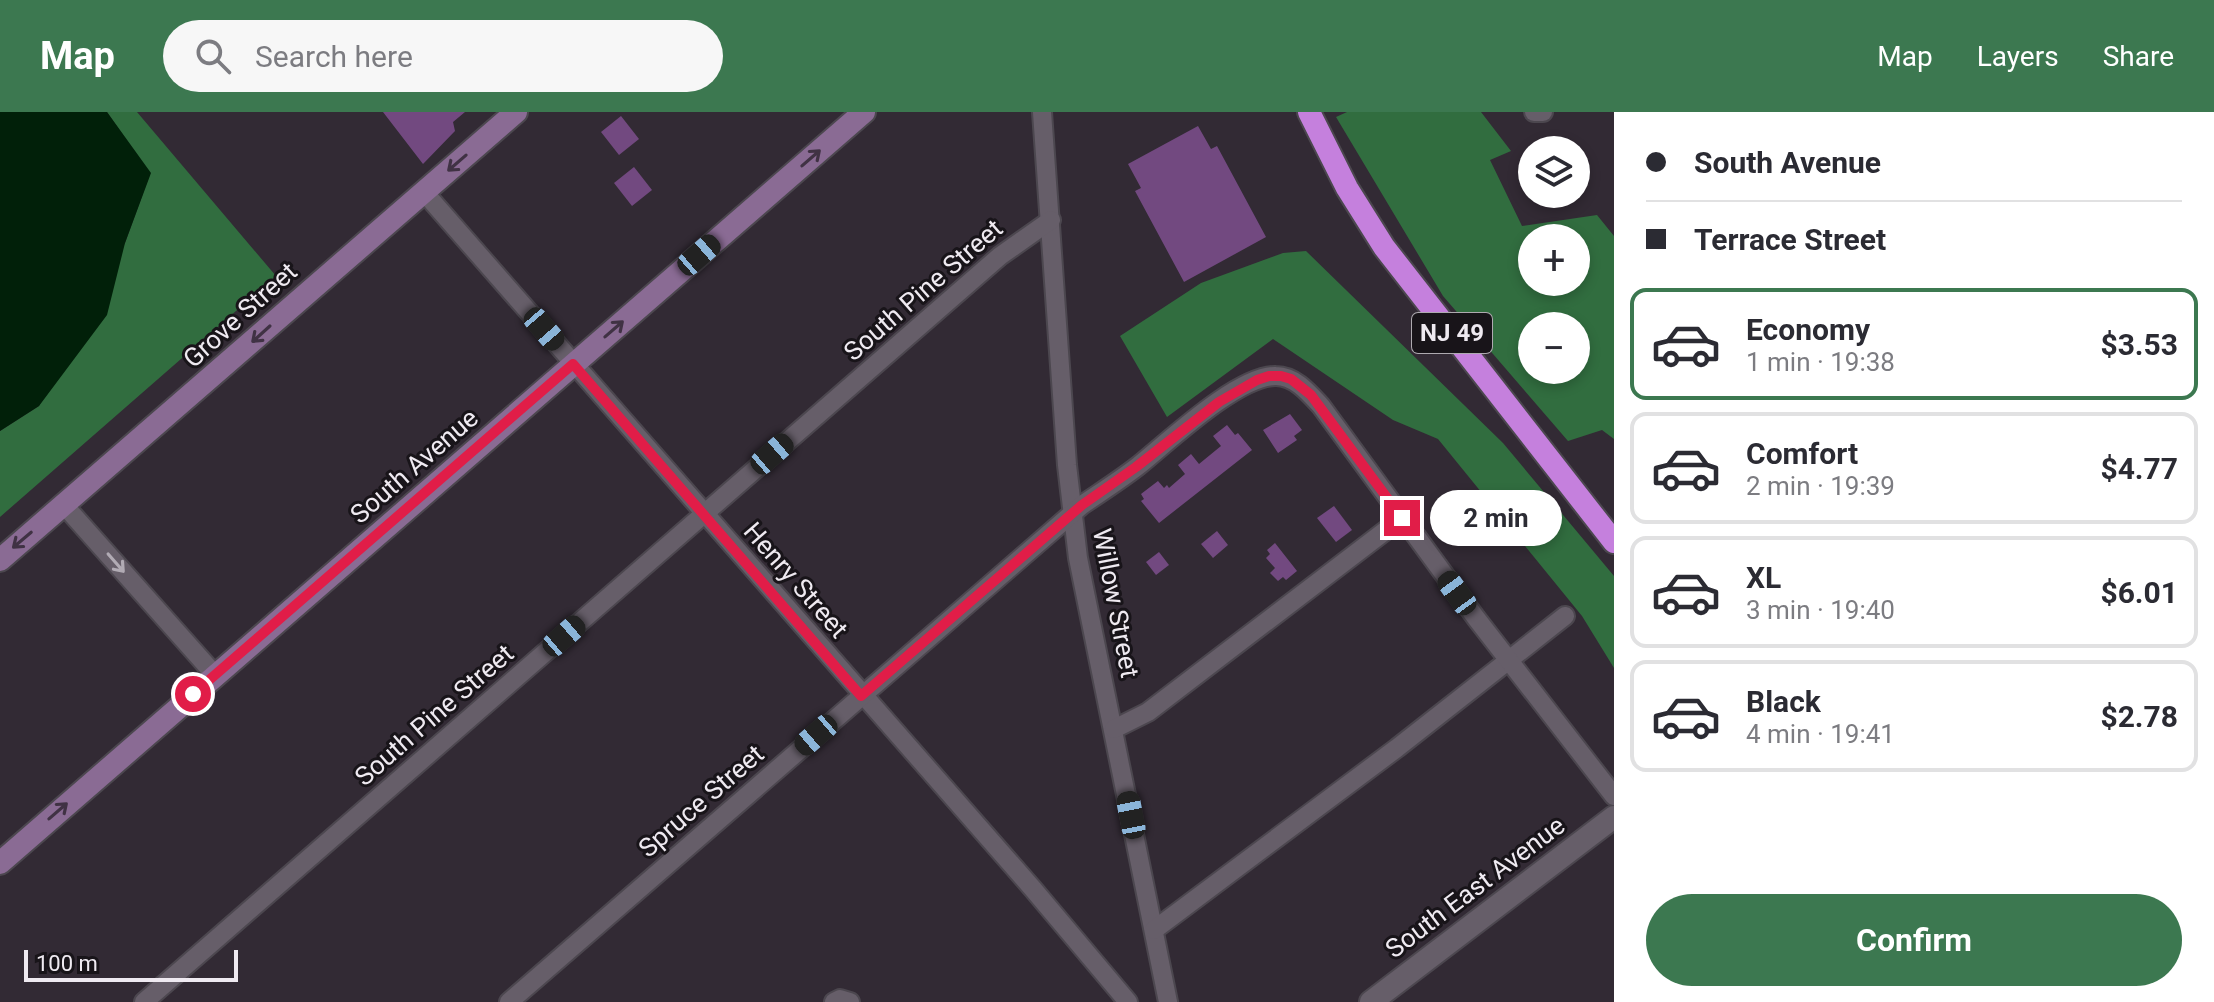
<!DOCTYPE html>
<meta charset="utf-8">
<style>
:root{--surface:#fff;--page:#f7f7f7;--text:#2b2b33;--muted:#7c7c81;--line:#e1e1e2;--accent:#3c7850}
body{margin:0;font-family:Roboto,sans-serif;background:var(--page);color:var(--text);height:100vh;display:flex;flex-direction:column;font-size:30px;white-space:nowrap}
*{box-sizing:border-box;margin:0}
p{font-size:26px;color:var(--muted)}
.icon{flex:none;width:44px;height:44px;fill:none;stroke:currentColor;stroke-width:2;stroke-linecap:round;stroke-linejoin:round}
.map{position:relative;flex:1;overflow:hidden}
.side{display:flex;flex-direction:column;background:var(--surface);width:600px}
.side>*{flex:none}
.hud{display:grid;align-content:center;height:176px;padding:0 32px;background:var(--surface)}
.controls{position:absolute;left:1518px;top:24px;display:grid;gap:16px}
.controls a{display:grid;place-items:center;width:72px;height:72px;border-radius:50%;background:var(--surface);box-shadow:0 4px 12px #0003;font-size:40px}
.scale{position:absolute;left:24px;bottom:20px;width:214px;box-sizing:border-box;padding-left:8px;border:4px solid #efeaf1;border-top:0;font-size:22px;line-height:28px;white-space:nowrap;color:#efeaf1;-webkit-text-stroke:6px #181419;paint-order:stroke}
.end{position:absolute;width:36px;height:36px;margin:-18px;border:10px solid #e11d48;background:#fff;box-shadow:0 0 0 4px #fff}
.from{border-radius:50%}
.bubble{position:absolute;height:56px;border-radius:28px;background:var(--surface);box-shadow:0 4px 12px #0003;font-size:26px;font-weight:700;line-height:56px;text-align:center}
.car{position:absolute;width:24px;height:48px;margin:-24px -12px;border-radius:10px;box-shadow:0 0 6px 2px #0007;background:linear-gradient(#222 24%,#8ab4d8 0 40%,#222 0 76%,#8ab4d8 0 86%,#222 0)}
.hud b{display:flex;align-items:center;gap:28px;height:76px;font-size:30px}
.hud b+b{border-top:2px solid var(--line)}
.hud i{width:20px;height:20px;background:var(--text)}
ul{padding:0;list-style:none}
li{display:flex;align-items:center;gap:24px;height:112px;margin:0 16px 12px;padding:0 16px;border:4px solid var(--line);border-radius:16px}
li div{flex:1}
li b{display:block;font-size:30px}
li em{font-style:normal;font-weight:700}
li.on{border-color:var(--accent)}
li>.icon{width:72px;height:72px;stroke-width:1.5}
.button{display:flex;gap:16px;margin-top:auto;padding:16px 32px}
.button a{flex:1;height:92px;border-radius:48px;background:var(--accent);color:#fff;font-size:32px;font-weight:700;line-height:92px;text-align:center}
header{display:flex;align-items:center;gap:48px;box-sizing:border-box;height:112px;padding:0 40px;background:var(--accent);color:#fff}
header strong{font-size:38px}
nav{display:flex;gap:44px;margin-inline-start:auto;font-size:28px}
.search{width:560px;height:72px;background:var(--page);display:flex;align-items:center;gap:20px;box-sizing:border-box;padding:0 28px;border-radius:44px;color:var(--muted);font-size:30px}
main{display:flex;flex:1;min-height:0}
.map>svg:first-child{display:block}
</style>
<header>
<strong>Map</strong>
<div class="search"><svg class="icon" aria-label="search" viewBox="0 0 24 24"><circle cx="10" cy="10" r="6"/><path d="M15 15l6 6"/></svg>Search here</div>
<nav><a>Map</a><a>Layers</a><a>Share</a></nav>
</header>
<main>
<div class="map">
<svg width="1614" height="890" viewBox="0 0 1614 890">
<rect width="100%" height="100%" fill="#322a34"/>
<g fill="#316d3f" fill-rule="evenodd">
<path d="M107,0H137L276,164L0,405V319L39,294L125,131L150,62Z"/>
<path d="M1347,0H1481L1511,39L1490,48L1522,114L1597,103L1614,124V327L1602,318L1568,329L1443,184L1336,5ZM1532,126H1576V170H1532ZM1532,214H1576V258H1532Z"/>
<path d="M1306,139L1503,331L1614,464V556L1582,504L1438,327L1393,308L1273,227L1167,305L1120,224L1201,171L1283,141Z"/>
</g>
<path fill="#012009" d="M0,0H107L151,61L125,131L107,203L39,294L0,319Z"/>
<g fill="#724980">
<path d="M383,0H465L453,10L455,19L423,52Z"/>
<path d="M621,4L639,27L619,43L601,20Z"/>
<path d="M1198,14L1211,37L1217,34L1266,125L1184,170L1135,79L1141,76L1128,52Z"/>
<path d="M634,55L652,78L632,94L614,71Z"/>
<path d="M1290,302L1302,318L1294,324L1297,328L1278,341L1263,318Z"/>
<path d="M1227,313L1235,323L1238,321L1252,338L1159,411L1141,389L1144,387L1141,382L1158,369L1164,376L1167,373L1169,376L1185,362L1178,353L1191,342L1199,352L1221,334L1213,324Z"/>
<path d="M1334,394L1352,418L1336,430L1317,406Z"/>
<path d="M1217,419L1228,433L1213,446L1201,432Z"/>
<path d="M1275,431L1297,459L1286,468L1283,465L1278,469L1270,461L1275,456L1266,446L1270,442L1267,438Z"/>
<path d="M1159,440L1169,453L1156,463L1146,450Z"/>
</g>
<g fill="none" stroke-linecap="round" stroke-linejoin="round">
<defs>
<g id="minor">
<path d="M1042,0L1067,353L1078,446L1168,890"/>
<path d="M1534,0H1543"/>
<path d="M424,80L1033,777L1128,890"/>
<path d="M64,393L215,563"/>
<path d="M1114,617L1148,600L1402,406"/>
<path d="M1154,818L1397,636L1565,504"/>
<path d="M144,890L1000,144L1051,108"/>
<path d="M509,890L1082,393C1101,380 1120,368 1138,354C1168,330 1238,263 1276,264C1295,264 1309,281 1321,294L1476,506L1614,684"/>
<path d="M834,890L840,887L850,890"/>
</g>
<path id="tertiary" d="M1371,890L1614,705"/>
<g id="secondary">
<path d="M0,448L516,0"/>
<path d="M0,751L864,0"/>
</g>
<path id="trunk" d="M1309,0L1347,76L1384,135L1614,430"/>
</defs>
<use href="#minor" stroke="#4c474f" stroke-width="22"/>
<use href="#tertiary" stroke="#4c474f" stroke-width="26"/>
<use href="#secondary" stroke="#4c474f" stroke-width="26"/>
<use href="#trunk" stroke="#4c474f" stroke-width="26"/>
<use href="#minor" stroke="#665e69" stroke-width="18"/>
<use href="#tertiary" stroke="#665e69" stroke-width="22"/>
<use href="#secondary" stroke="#8a6b94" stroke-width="22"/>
<use href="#trunk" stroke="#c580dd" stroke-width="22"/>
</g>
<defs><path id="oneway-shaft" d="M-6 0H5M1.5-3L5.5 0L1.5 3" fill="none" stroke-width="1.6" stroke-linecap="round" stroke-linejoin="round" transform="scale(2)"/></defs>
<g stroke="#403244">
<use href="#oneway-shaft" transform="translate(811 46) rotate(-41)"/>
<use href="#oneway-shaft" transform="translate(457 51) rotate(139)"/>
<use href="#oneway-shaft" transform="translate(614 217) rotate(-41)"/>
<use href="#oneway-shaft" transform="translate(261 222) rotate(138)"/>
<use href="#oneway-shaft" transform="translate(22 428) rotate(140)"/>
<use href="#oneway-shaft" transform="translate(58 699) rotate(-41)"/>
</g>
<use stroke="#b1abb4" href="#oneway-shaft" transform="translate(116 451) rotate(49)"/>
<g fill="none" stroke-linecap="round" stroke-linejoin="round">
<path stroke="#e11d48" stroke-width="10" d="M193,582L573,252L861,584L1082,393L1136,355L1219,290L1257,268L1269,264H1281L1291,267L1311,283L1402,406"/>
</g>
<g text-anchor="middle" stroke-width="6" stroke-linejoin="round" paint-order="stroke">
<rect fill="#181419" stroke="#aeaab0" stroke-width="2" x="1412" y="201" width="80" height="40" rx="6"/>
<g font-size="24" font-weight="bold" fill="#efeaf1">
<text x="1452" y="229">NJ 49</text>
</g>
<g font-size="26" fill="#efeaf1" stroke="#181419">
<text transform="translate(923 178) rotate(-41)" y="9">South Pine Street</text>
<text transform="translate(240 203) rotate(-42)" y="9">Grove Street</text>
<text transform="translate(414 354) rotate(-41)" y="9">South Avenue</text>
<text transform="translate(796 468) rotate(49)" y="9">Henry Street</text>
<text transform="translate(1116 491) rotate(79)" y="9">Willow Street</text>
<text transform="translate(434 603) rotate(-41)" y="9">South Pine Street</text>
<text transform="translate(701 689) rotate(-41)" y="9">Spruce Street</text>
<text transform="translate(1475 775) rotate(-37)" y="9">South East Avenue</text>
</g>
</g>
</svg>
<div class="controls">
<a><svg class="icon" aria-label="layers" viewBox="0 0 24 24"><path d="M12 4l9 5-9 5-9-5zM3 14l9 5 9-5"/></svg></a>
<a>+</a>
<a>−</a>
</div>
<div class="scale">100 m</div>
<i class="end from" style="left:193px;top:582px"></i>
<i class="end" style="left:1402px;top:406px"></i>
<div class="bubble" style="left:1430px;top:378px;width:132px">2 min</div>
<i class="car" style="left:699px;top:143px;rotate:49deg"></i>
<i class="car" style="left:544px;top:217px;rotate:139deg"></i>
<i class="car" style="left:772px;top:342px;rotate:49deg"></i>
<i class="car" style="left:1457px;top:481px;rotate:324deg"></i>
<i class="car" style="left:564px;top:524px;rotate:49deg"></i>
<i class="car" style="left:816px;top:623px;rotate:229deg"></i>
<i class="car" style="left:1131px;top:703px;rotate:349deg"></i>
</div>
<section class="side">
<div class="hud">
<b><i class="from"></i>South Avenue</b>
<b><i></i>Terrace Street</b>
</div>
<ul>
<li class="on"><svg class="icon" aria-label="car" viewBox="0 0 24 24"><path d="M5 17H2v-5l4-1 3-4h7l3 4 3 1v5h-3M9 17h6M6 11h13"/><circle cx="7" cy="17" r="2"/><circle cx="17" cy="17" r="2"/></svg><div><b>Economy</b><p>1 min · 19:38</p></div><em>$3.53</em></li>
<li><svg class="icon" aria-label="car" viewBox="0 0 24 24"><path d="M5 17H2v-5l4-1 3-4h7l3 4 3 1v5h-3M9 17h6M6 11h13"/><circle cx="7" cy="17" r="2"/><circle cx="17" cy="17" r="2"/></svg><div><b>Comfort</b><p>2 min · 19:39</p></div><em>$4.77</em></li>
<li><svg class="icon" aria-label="car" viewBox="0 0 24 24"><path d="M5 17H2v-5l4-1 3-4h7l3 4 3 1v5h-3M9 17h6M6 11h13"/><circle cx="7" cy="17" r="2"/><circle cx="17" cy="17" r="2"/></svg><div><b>XL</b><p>3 min · 19:40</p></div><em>$6.01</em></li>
<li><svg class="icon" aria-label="car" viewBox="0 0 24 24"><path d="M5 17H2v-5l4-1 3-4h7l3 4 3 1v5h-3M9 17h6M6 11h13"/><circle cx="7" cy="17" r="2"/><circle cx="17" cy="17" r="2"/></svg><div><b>Black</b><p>4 min · 19:41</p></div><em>$2.78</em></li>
</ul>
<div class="button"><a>Confirm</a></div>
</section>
</main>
